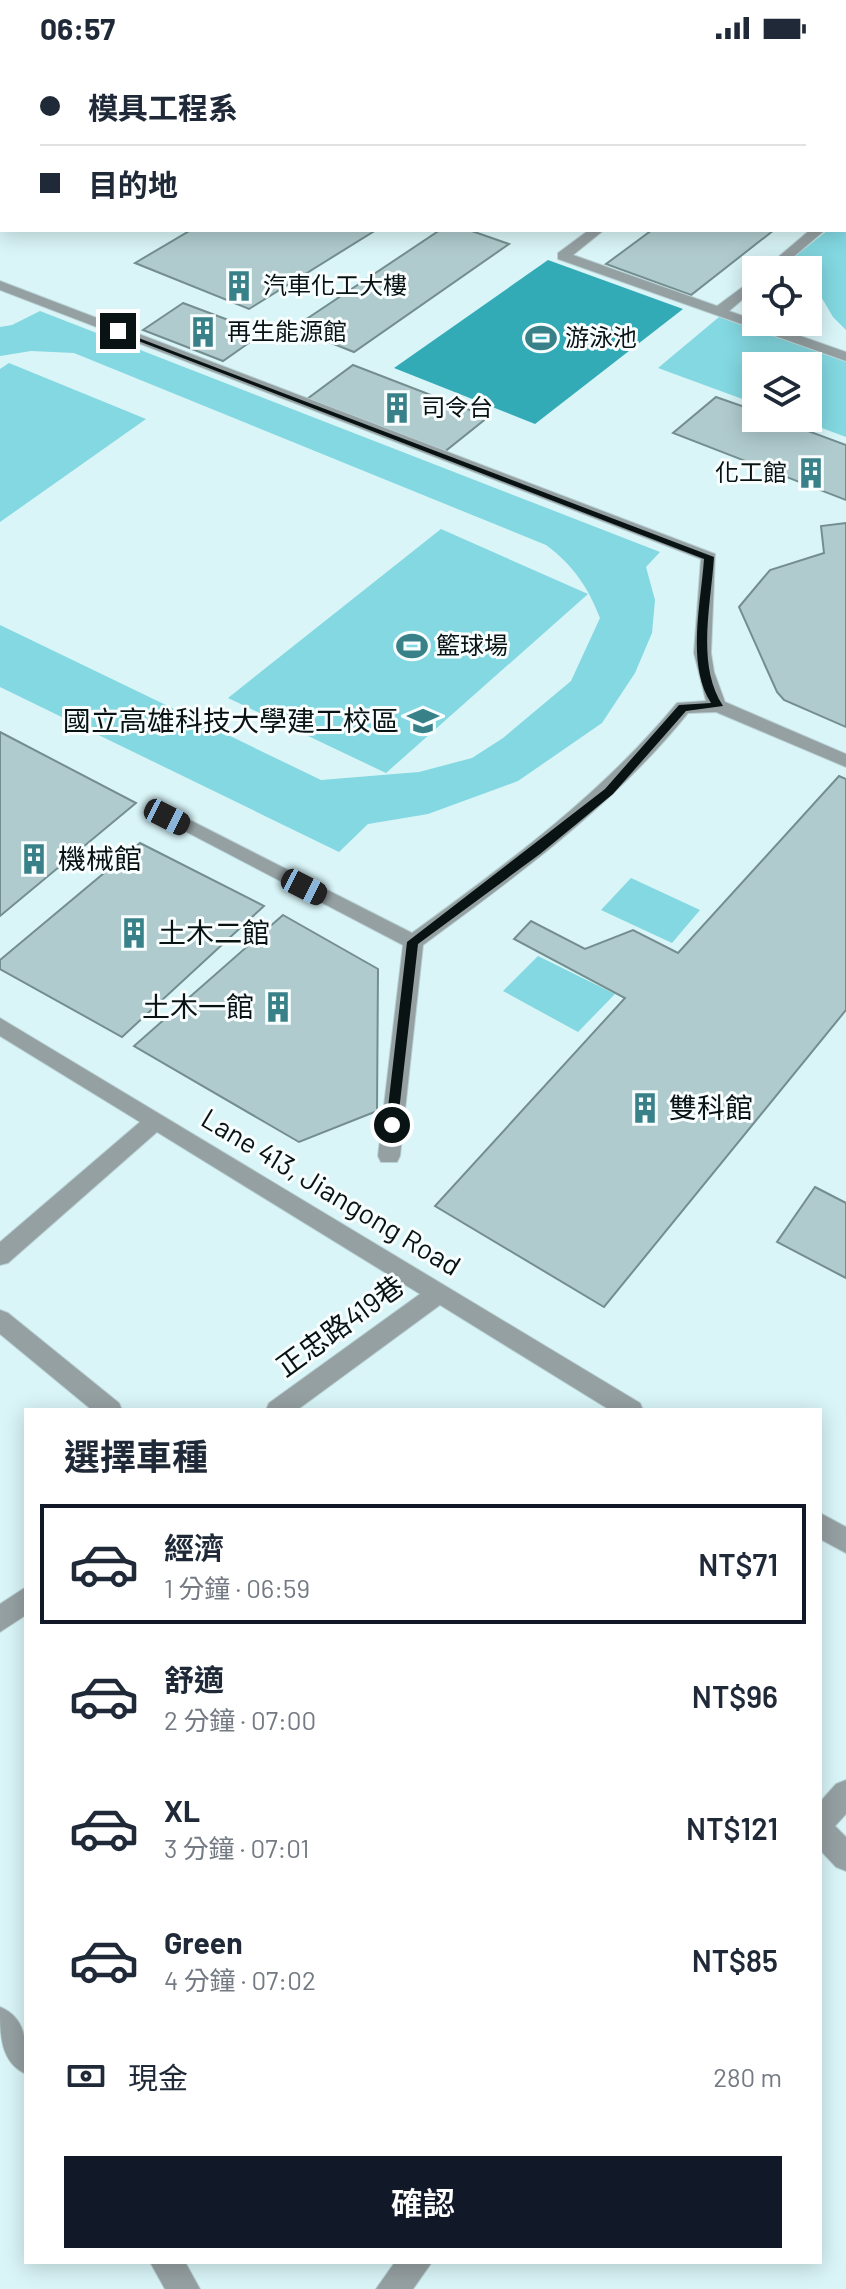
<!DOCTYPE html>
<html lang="zh-TW">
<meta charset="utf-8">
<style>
:root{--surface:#fff;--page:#f6f6f7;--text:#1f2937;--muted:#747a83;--line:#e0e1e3;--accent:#111827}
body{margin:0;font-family:Barlow,"Noto Sans TC",sans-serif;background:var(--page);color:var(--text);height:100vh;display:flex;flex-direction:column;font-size:30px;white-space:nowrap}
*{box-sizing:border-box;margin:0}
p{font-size:26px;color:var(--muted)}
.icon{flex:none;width:44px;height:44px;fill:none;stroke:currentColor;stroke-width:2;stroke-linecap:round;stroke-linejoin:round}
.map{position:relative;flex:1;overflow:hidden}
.side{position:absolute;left:24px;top:1352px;width:798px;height:856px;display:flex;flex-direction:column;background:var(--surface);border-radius:0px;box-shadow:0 4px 20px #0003}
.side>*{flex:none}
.hud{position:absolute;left:0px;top:0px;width:846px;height:176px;box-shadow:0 4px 20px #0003;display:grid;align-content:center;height:176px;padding:0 40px;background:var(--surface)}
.fabs{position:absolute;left:742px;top:200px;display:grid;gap:16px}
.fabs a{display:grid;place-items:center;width:80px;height:80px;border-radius:0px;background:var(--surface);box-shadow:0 4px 20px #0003;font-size:40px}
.end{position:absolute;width:36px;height:36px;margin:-18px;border:10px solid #091314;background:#fff;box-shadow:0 0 0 4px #fff}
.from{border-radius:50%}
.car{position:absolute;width:24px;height:48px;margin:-24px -12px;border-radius:10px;box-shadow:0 0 6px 2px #0007;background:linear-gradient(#222 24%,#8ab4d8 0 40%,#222 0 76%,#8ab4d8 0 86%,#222 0)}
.hud b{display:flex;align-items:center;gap:28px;height:76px;font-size:30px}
.hud b+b{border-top:2px solid var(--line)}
.hud i{width:20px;height:20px;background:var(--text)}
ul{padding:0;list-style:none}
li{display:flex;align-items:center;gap:24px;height:120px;margin:0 16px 12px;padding:0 24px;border:4px solid transparent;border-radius:0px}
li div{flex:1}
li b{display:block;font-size:30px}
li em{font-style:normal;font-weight:600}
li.current{border-color:var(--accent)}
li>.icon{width:72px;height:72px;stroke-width:1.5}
h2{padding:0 40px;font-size:36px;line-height:96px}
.pay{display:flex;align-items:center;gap:20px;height:88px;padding:0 40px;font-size:30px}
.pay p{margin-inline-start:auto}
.action{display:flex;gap:16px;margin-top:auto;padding:16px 40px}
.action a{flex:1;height:92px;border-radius:0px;background:var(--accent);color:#fff;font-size:32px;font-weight:600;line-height:92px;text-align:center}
.status{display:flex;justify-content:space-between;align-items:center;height:56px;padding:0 40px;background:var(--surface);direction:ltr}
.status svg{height:22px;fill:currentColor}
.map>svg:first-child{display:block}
</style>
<div class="status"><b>06:57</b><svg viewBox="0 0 49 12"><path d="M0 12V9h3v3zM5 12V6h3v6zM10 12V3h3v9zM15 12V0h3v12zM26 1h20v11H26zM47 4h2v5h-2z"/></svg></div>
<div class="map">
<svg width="846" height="2233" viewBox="0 0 846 2233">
<rect width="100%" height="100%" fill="#d9f5f8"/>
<g fill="#83d8e1">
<path d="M846,159V274L833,261L816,232L808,238V214H778L828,174H844Z"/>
<path d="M40,255L660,496L646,511L655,544L652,577L635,617L602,667L518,725L428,758L368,768L339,796L0,631V569L321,724L419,716L472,702L503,682L571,625L600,562C588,531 573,509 546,489L74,297L31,295L0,300V271L12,269Z"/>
<path d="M719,261L846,306V381L795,362H808V310H756V348L658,312Z"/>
<path d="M9,307L146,363L0,466V313Z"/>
<path d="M441,473L588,538L386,717L228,642Z"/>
<path d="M631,822L700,854L672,887L601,854Z"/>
<path d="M538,900L615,938L578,976L503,935Z"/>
</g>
<path fill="#33abb7" d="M548,204L683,253L535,368L394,312Z"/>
<g fill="#b0cbce" stroke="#748e90" stroke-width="2">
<path d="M487,0H596L484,2Z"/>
<path d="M846,31V117L844,119V32Z"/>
<path d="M191,174H376L249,253L135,207Z"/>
<path d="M440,174H469L509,188L354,296L293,272Z"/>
<path d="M652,174H774L691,239L606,208Z"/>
<path d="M183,247L263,277L223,305L143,274Z"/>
<path d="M353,309L488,361L443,397L307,343Z"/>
<path d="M716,341L756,355V362H773L846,389V444L673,377Z"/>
<path d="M846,467V671L784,644L777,636L739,551L770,514L824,497L821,470Z"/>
<path d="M0,676L136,747L0,860Z"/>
<path d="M839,720L846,723V954L604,1251L435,1150L625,942L514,883L531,865L585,893L633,874L678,897Z"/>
<path d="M140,787L264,850L122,981L0,913V904Z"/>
<path d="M283,859L378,913L377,1055L299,1086L134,990Z"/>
<path d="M815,1131L846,1147V1222L777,1186Z"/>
</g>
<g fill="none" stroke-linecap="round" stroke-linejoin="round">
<defs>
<g id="service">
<path d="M444,0H458L443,2Z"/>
<path d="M828,0H841L827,2Z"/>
<path d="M846,147V156L844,157V148Z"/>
<path d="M589,174H604L573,199L717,250L756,221V232L729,255L846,296V305L558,203V197Z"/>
<path d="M810,174H825L778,214H763Z"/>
<path d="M0,225L715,498L711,597L714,616L725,646L846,698V711L716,656L688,657C613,750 518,819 423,889L400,1100L397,1106H381L378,1100L403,889L158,761L160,756H174L412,877C508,807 601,739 677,647L706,645L694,597L701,503L0,234Z"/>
</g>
<g id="minor">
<path d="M0,962L640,1347L643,1354H610L440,1249L297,1354H266L269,1347L420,1238L157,1076L8,1207L0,1209V1186L140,1066L0,980Z"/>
<path d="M0,1254L8,1257L119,1347L122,1354H92L0,1278Z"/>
<path d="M820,1457L846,1471V1497L820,1483Z"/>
<path d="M26,1531V1559L0,1576V1548Z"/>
<path d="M846,1724V1758L835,1770L846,1781V1815L836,1811L820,1794V1746L836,1728Z"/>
<path d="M0,1951C29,1963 26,1991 26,2018C0,2006 0,1978 0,1951Z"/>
<path d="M150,2206H185L200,2233H165Z"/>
<path d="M395,2206H432L413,2233H376Z"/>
</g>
</defs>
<use href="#service" stroke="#b8d1d4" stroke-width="2"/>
<use href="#minor" stroke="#b8d1d4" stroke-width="2"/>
<use href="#service" fill="#95a0a2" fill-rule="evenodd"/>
<use href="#minor" fill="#95a0a2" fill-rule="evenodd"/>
</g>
<path fill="#091314" d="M115,273L714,501C711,549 696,609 723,650L686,655L613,738L540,798L418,888L397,1073L386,1069L407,886L605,733L679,649L711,647C686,609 701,547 704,503L115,276Z"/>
<defs>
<symbol id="building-bare" viewBox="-9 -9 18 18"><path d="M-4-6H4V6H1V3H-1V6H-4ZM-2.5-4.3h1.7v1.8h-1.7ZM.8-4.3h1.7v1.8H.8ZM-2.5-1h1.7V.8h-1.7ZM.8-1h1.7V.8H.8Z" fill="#398188" stroke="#f8fdfe" stroke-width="2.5" paint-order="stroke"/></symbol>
<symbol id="stadium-bare" viewBox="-9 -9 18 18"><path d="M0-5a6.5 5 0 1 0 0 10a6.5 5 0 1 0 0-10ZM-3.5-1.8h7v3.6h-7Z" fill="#398188" stroke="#f8fdfe" stroke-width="2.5" paint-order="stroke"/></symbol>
<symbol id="university-bare" viewBox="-9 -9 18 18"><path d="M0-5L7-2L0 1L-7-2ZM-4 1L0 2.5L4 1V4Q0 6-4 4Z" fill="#398188" stroke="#f8fdfe" stroke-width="2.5" paint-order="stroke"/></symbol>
</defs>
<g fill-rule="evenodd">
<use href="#building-bare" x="217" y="208" width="44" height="44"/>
<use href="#building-bare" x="181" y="254" width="44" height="44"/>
<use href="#stadium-bare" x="519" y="260" width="44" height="44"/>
<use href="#building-bare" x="375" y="330" width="44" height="44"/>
<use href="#building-bare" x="789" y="395" width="44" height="44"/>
<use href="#stadium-bare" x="390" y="568" width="44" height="44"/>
<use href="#university-bare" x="401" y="643" width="44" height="44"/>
<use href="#building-bare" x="12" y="781" width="44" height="44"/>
<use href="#building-bare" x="112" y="855" width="44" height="44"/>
<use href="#building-bare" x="256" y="929" width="44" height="44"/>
<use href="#building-bare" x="623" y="1030" width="44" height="44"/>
</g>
<g text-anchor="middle" stroke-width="6" stroke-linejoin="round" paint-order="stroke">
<g font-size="24" fill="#091314" stroke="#f8fdfe" text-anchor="start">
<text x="263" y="238">汽車化工大樓</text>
<text x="227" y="284">再生能源館</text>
<text x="565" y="290">游泳池</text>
<text x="421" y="360">司令台</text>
<text x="787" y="425" text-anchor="end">化工館</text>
<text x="436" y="598">籃球場</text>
</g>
<g font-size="28" fill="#091314" stroke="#f8fdfe" text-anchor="start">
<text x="399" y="675" text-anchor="end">國立高雄科技大學建工校區</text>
<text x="58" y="813">機械館</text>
<text x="158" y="887">土木二館</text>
<text x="254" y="961" text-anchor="end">土木一館</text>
<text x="669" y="1062">雙科館</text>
</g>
<g font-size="28" fill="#091314" stroke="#f8fdfe">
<text transform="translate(331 1136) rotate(31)" y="10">Lane 413, Jiangong Road</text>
<text transform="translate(340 1270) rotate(-36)" y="10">正忠路419巷</text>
</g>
</g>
</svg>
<div class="fabs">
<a><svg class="icon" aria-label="locate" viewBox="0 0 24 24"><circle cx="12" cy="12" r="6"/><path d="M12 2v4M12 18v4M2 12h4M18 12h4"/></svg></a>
<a><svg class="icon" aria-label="layers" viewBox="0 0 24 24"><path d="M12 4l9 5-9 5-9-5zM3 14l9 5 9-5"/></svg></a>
</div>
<i class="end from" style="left:392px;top:1069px"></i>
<i class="end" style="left:118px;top:275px"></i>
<i class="car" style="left:167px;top:761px;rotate:117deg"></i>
<i class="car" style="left:304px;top:831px;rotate:117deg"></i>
<div class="hud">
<b><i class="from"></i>模具工程系</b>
<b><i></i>目的地</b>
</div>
<section class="side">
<h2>選擇車種</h2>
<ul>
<li class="current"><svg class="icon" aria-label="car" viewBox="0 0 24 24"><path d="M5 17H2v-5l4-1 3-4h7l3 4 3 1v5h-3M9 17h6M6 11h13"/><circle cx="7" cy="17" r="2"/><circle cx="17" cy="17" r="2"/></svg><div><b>經濟</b><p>1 分鐘 · 06:59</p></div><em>NT$71</em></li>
<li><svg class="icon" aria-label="car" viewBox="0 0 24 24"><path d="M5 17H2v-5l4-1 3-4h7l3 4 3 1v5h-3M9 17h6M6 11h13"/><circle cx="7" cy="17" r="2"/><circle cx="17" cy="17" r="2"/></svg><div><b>舒適</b><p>2 分鐘 · 07:00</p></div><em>NT$96</em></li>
<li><svg class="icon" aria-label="car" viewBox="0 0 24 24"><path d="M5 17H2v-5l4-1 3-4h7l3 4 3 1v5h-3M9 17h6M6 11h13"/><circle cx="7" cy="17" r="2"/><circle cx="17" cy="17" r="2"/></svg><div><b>XL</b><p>3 分鐘 · 07:01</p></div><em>NT$121</em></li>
<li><svg class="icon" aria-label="car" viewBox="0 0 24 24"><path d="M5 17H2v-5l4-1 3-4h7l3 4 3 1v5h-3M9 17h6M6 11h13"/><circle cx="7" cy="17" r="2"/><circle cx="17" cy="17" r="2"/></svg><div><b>Green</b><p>4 分鐘 · 07:02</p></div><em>NT$85</em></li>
</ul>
<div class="pay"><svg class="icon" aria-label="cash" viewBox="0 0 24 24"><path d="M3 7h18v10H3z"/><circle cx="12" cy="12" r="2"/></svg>現金<p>280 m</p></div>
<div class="action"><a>確認</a></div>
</section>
</div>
